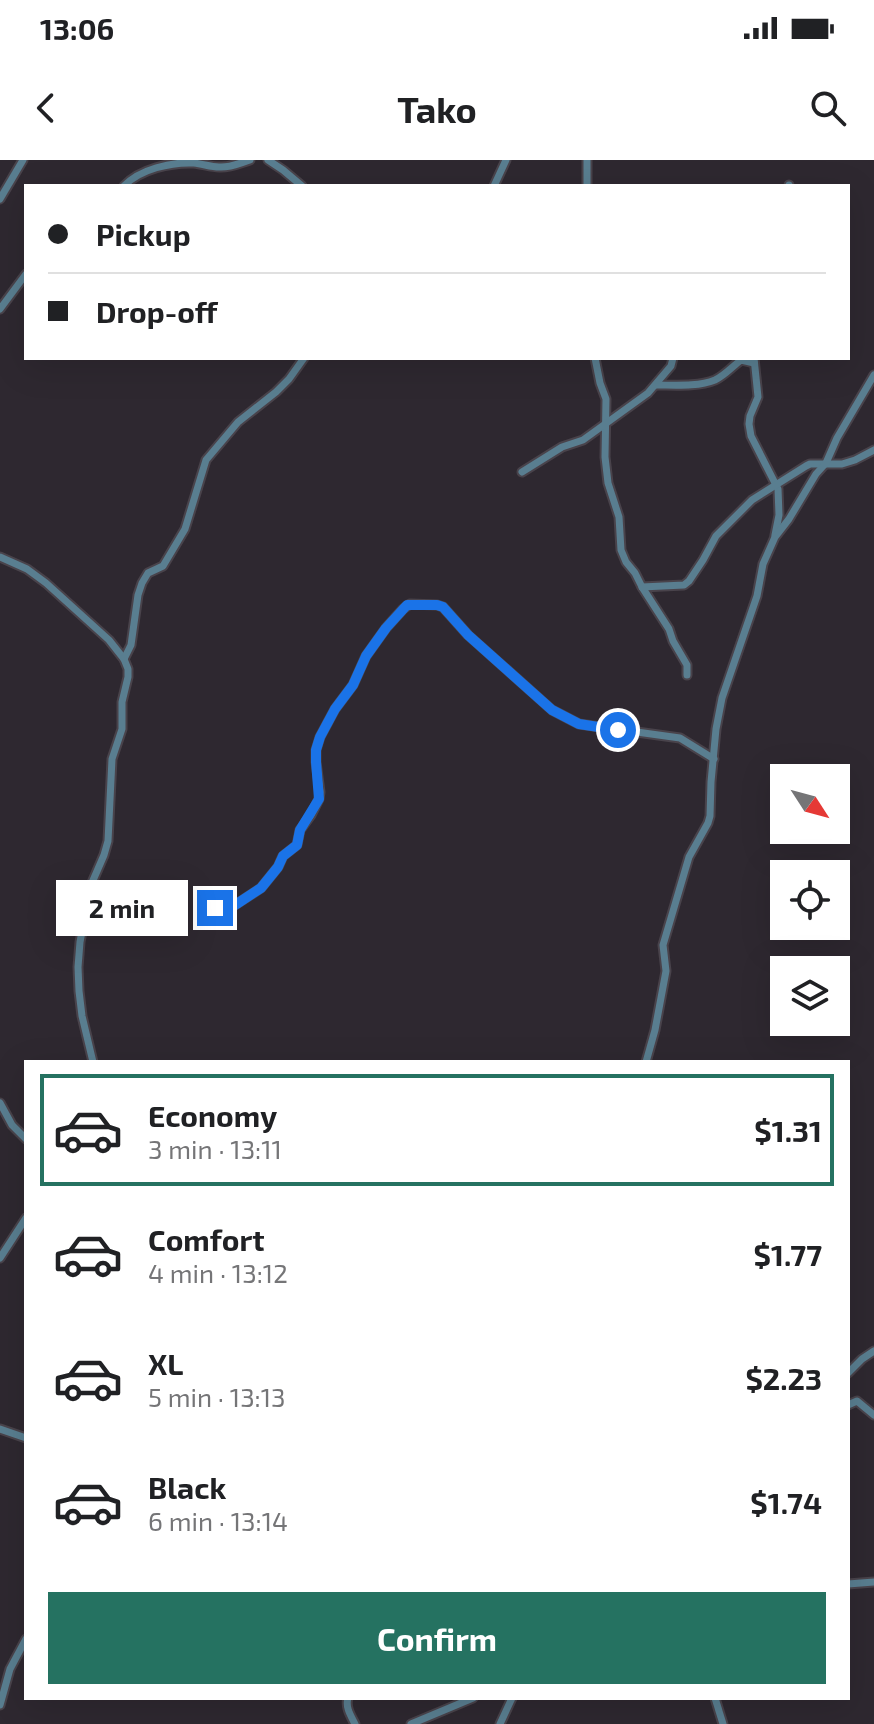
<!DOCTYPE html>
<meta charset="utf-8">
<style>
:root{--surface:#fff;--page:#f2f2f2;--text:#202124;--muted:#757577;--line:#e0e0e0;--accent:#257261}
body{margin:0;font-family:"Exo 2",sans-serif;background:var(--page);color:var(--text);height:100vh;display:flex;flex-direction:column;font-size:30px;white-space:nowrap}
*{box-sizing:border-box;margin:0}
p{font-size:26px;color:var(--muted)}
.icon{flex:none;width:44px;height:44px;fill:none;stroke:currentColor;stroke-width:2;stroke-linecap:round;stroke-linejoin:round}
.map{position:relative;flex:1;overflow:hidden}
.panel{position:absolute;left:24px;top:900px;width:826px;height:640px;display:flex;flex-direction:column;background:var(--surface);border-radius:0px;box-shadow:0 8px 32px #0002}
.panel>*{flex:none}
.guide{position:absolute;left:24px;top:24px;width:826px;height:176px;border-radius:0px;box-shadow:0 8px 32px #0002;display:grid;align-content:center;height:176px;padding:0 24px;background:var(--surface)}
.needle{width:52px;rotate:126deg}
.fabs{position:absolute;left:770px;top:604px;display:grid;gap:16px}
.fabs a{display:grid;place-items:center;width:80px;height:80px;border-radius:0px;background:var(--surface);box-shadow:0 8px 32px #0002;font-size:40px}
.end{position:absolute;width:36px;height:36px;margin:-18px;border:10px solid #1a73e8;background:#fff;box-shadow:0 0 0 4px #fff}
.from{border-radius:50%}
.bubble{position:absolute;height:56px;border-radius:0px;background:var(--surface);box-shadow:0 8px 32px #0002;font-size:26px;font-weight:700;line-height:56px;text-align:center}
.guide b{display:flex;align-items:center;gap:28px;height:76px;font-size:30px}
.guide b+b{border-top:2px solid var(--line)}
.guide i{width:20px;height:20px;background:var(--text)}
ul{padding:14px 0 0;list-style:none}
li{display:flex;align-items:center;gap:24px;height:112px;margin:0 16px 12px;padding:0 8px;border:4px solid transparent;border-radius:0px}
li div{flex:1}
li b{display:block;font-size:30px}
li em{font-style:normal;font-weight:700}
li.on{border-color:var(--accent)}
li>.icon{width:72px;height:72px;stroke-width:1.5}
.button{display:flex;gap:16px;margin-top:auto;padding:16px 24px}
.button a{flex:1;height:92px;border-radius:0px;background:var(--accent);color:#fff;font-size:32px;font-weight:700;line-height:92px;text-align:center}
.status{display:flex;justify-content:space-between;align-items:center;height:56px;padding:0 40px;background:var(--surface);direction:ltr}
.status svg{height:22px;fill:currentColor}
header{display:flex;justify-content:space-between;align-items:center;height:104px;padding:0 24px;background:var(--surface);font-size:36px;font-weight:700}
.map>svg:first-child{display:block}
</style>
<div class="status"><b>13:06</b><svg viewBox="0 0 49 12"><path d="M0 12V9h3v3zM5 12V6h3v6zM10 12V3h3v9zM15 12V0h3v12zM26 1h20v11H26zM47 4h2v5h-2z"/></svg></div>
<header><svg class="icon" aria-label="back" viewBox="0 0 24 24"><path d="M15 5l-7 7 7 7"/></svg>Tako<svg class="icon" aria-label="search" viewBox="0 0 24 24"><circle cx="10" cy="10" r="6"/><path d="M15 15l6 6"/></svg></header>
<div class="map">
<svg width="874" height="1564" viewBox="0 0 874 1564">
<rect width="100%" height="100%" fill="#2e2830"/>
<g fill="none" stroke-linecap="round" stroke-linejoin="round">
<defs>
<g id="street">
<path d="M268,0L283,10L302,26"/>
<path d="M587,0V26"/>
<path d="M124,26C140,9 171,2 194,3C203,4 211,7 219,7C230,8 240,3 250,0"/>
<path d="M494,26L506,0"/>
<path d="M789,26V25"/>
<path d="M0,39L23,0"/>
<path d="M0,149L26,114"/>
<path d="M595,198L600,223L606,239L605,297L608,323L619,357L621,390L626,402L635,413L642,427L669,469L673,481L687,505V515"/>
<path d="M754,198L758,237L750,256L749,264L751,276L778,329L779,355L775,375"/>
<path d="M656,225C674,225 698,227 715,220C724,216 733,206 741,200L754,203"/>
<path d="M522,312L562,287L583,280L648,233L671,206L673,198"/>
<path d="M0,397L27,409L46,423L109,480L124,499L128,509V517L122,542V569L112,599L108,681L104,695L91,725L80,782L78,807L79,831L82,856L93,902"/>
<path d="M642,427L684,425L689,421L703,400L716,376L752,340L806,306L810,304H842L855,300L874,290"/>
<path d="M124,499L131,485L138,435L142,423L148,413L163,406L185,369L206,300L238,262L276,232L289,219L304,198"/>
<path d="M215,748L229,749L261,728L278,707L283,696L297,685L300,670L311,655L319,639L320,632L316,602V590L320,577L335,549L353,525L366,496L386,468L403,449L410,444L437,445L443,447L468,475L552,550L579,564L680,578L714,599"/>
<path d="M646,902L655,870L666,811L663,785L689,697L708,663L710,656L711,622L716,569L722,538L757,436L763,404L775,377L789,359L816,314L826,303L837,278L874,215"/>
<path d="M0,943L12,965L26,979"/>
<path d="M0,1098L26,1058"/>
<path d="M848,1213L862,1199L874,1191"/>
<path d="M848,1245L857,1241L874,1255"/>
<path d="M0,1269L26,1278"/>
<path d="M848,1424L874,1422"/>
<path d="M348,1538C345,1547 351,1556 355,1564"/>
<path d="M715,1538L723,1564"/>
<path d="M0,1545L10,1509L26,1479"/>
<path d="M411,1564L473,1538"/>
<path d="M500,1564L512,1538"/>
</g>
</defs>
<use href="#street" stroke="#49434b" stroke-width="11"/>
<use href="#street" stroke="#597e90" stroke-width="7"/>
</g>
<g fill="none" stroke-linecap="round" stroke-linejoin="round">
<path stroke="#1a73e8" stroke-width="10" d="M215,748L229,749L261,728L278,707L283,696L297,685L300,670L319,639L316,602V590L320,577L335,549L353,525L366,496L386,468L407,445H437L443,447L468,475L552,550L579,564L618,570"/>
</g>
</svg>
<div class="fabs">
<a><svg class="needle" viewBox="-14 -14 28 28"><path d="M0-13l5 13h-10z" fill="#e53935"/><path d="M0 13l5-13h-10z" fill="#757577"/></svg></a>
<a><svg class="icon" aria-label="locate" viewBox="0 0 24 24"><circle cx="12" cy="12" r="6"/><path d="M12 2v4M12 18v4M2 12h4M18 12h4"/></svg></a>
<a><svg class="icon" aria-label="layers" viewBox="0 0 24 24"><path d="M12 4l9 5-9 5-9-5zM3 14l9 5 9-5"/></svg></a>
</div>
<i class="end from" style="left:618px;top:570px"></i>
<i class="end" style="left:215px;top:748px"></i>
<div class="bubble" style="left:56px;top:720px;width:132px">2 min</div>
<div class="guide">
<b><i class="from"></i>Pickup</b>
<b><i></i>Drop-off</b>
</div>
<section class="panel">
<ul>
<li class="on"><svg class="icon" aria-label="car" viewBox="0 0 24 24"><path d="M5 17H2v-5l4-1 3-4h7l3 4 3 1v5h-3M9 17h6M6 11h13"/><circle cx="7" cy="17" r="2"/><circle cx="17" cy="17" r="2"/></svg><div><b>Economy</b><p>3 min · 13:11</p></div><em>$1.31</em></li>
<li><svg class="icon" aria-label="car" viewBox="0 0 24 24"><path d="M5 17H2v-5l4-1 3-4h7l3 4 3 1v5h-3M9 17h6M6 11h13"/><circle cx="7" cy="17" r="2"/><circle cx="17" cy="17" r="2"/></svg><div><b>Comfort</b><p>4 min · 13:12</p></div><em>$1.77</em></li>
<li><svg class="icon" aria-label="car" viewBox="0 0 24 24"><path d="M5 17H2v-5l4-1 3-4h7l3 4 3 1v5h-3M9 17h6M6 11h13"/><circle cx="7" cy="17" r="2"/><circle cx="17" cy="17" r="2"/></svg><div><b>XL</b><p>5 min · 13:13</p></div><em>$2.23</em></li>
<li><svg class="icon" aria-label="car" viewBox="0 0 24 24"><path d="M5 17H2v-5l4-1 3-4h7l3 4 3 1v5h-3M9 17h6M6 11h13"/><circle cx="7" cy="17" r="2"/><circle cx="17" cy="17" r="2"/></svg><div><b>Black</b><p>6 min · 13:14</p></div><em>$1.74</em></li>
</ul>
<div class="button"><a>Confirm</a></div>
</section>
</div>
